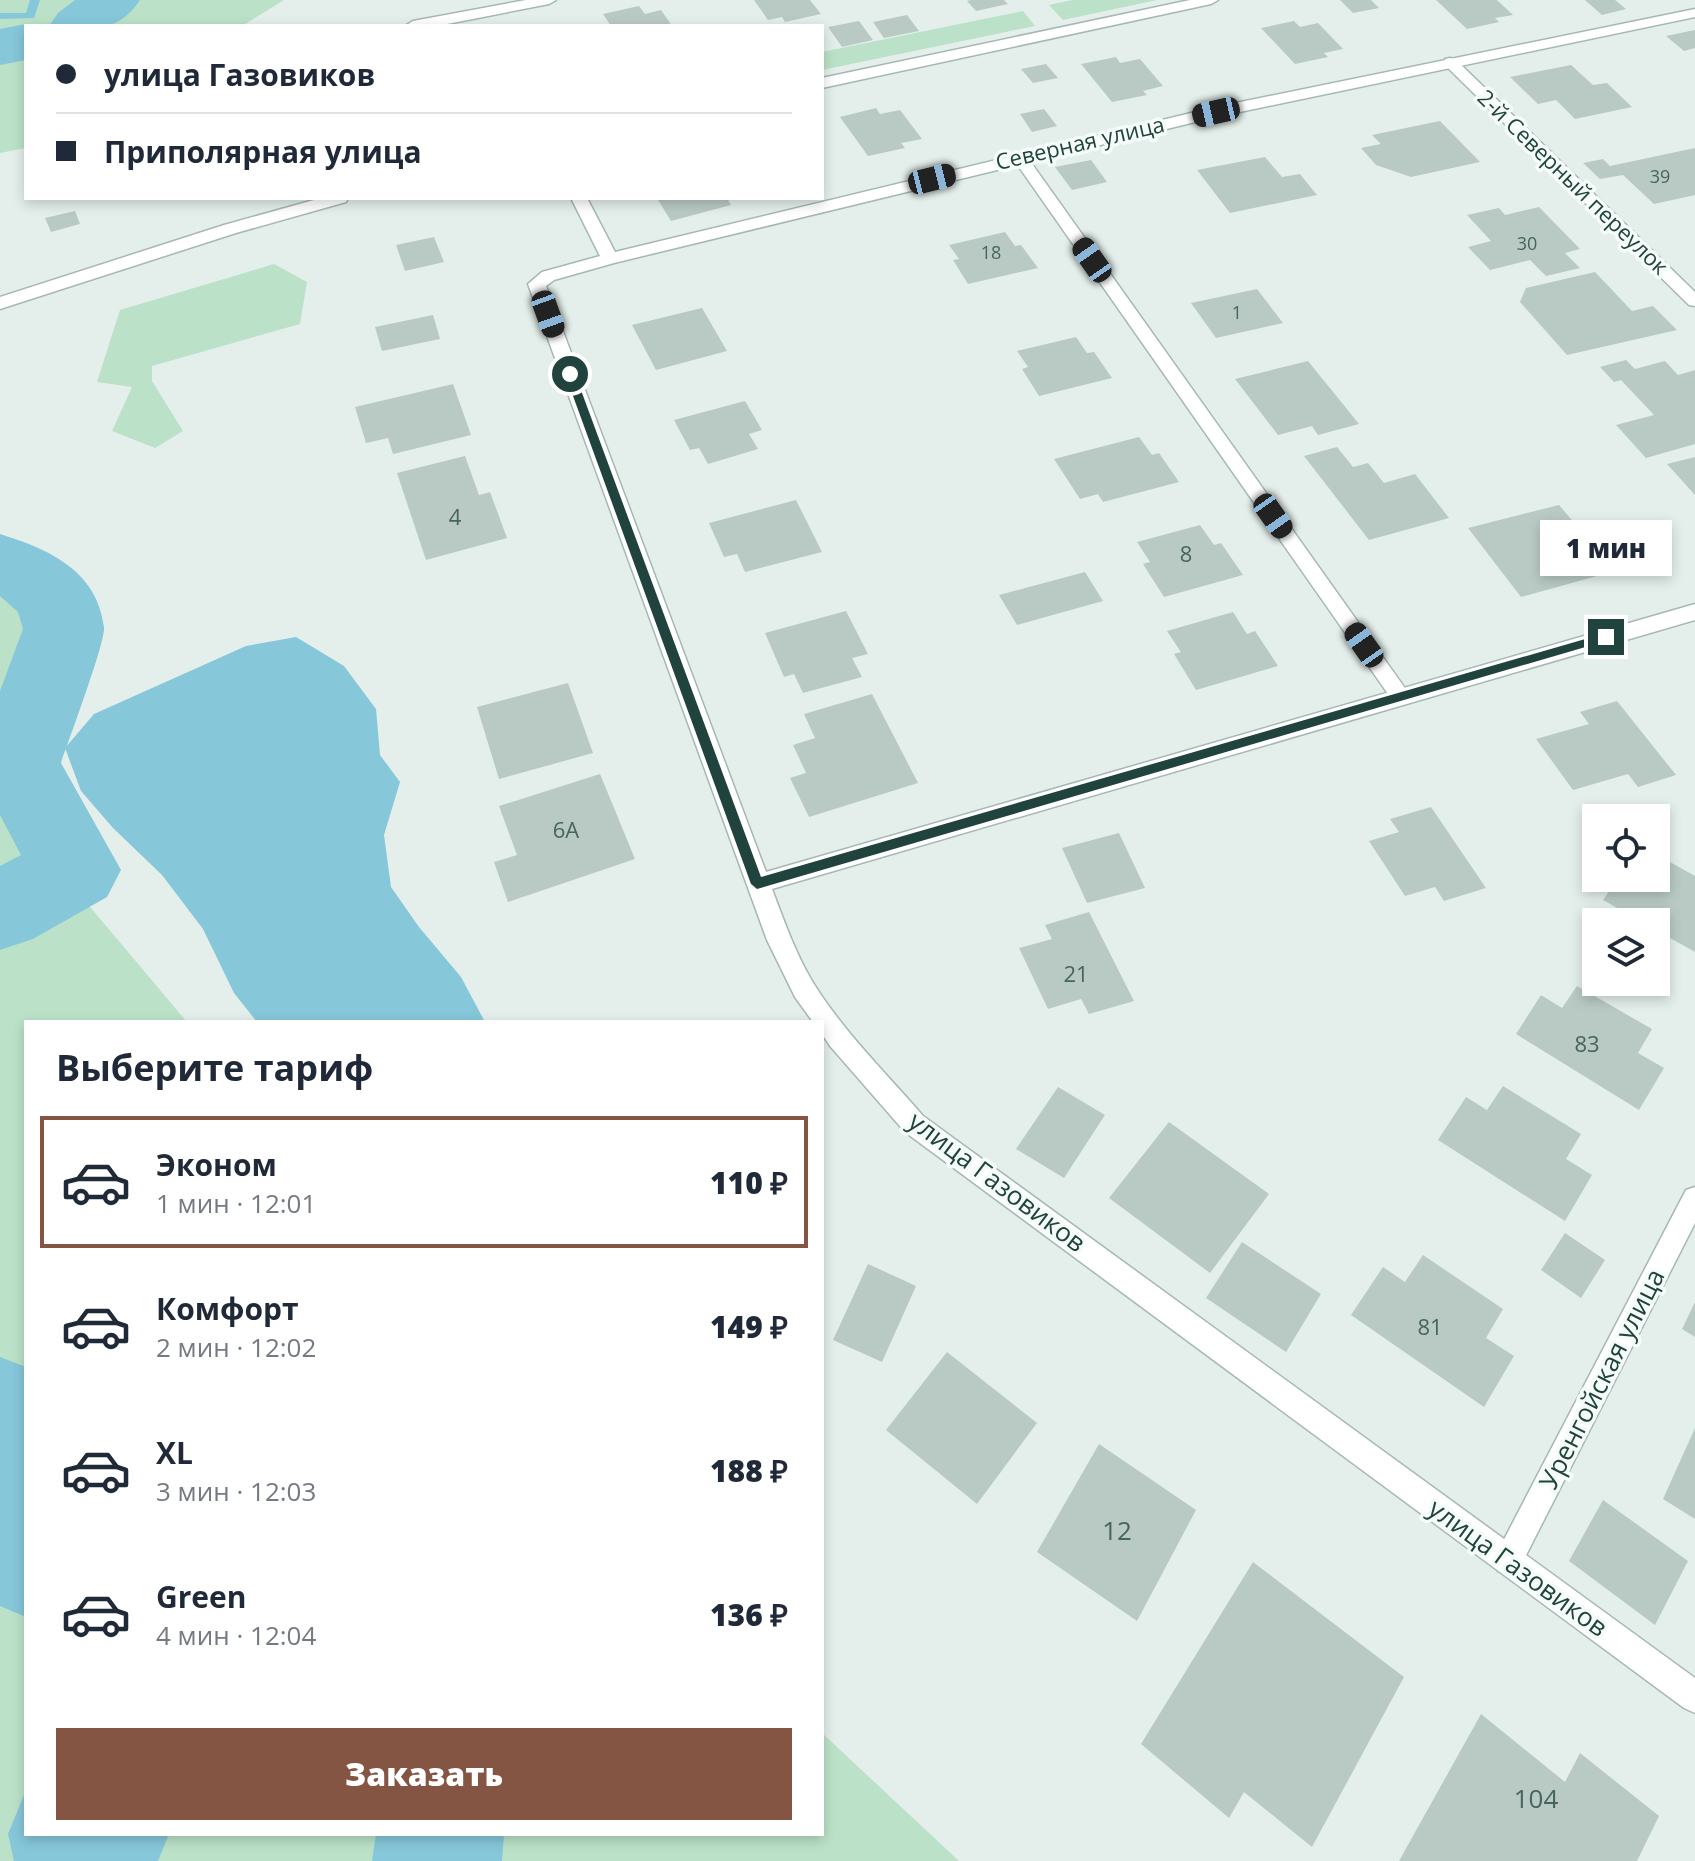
<!DOCTYPE html>
<html lang="ru">
<meta charset="utf-8">
<style>
:root{--surface:#fff;--page:#f2f2f3;--text:#1f2937;--muted:#747a83;--line:#e0e1e3;--accent:#845543}
body{margin:0;font-family:"Open Sans",sans-serif;background:var(--page);color:var(--text);height:100vh;display:flex;flex-direction:column;font-size:30px;white-space:nowrap}
*{box-sizing:border-box;margin:0}
p{font-size:26px;color:var(--muted)}
.icon{flex:none;width:44px;height:44px;fill:none;stroke:currentColor;stroke-width:2;stroke-linecap:round;stroke-linejoin:round}
.map{position:relative;flex:1;overflow:hidden}
.panel{position:absolute;left:24px;top:1020px;width:800px;height:816px;display:flex;flex-direction:column;background:var(--surface);border-radius:0px;box-shadow:0 4px 12px #0003}
.panel>*{flex:none}
.top-card{position:absolute;left:24px;top:24px;width:800px;height:176px;border-radius:0px;box-shadow:0 4px 12px #0003;display:grid;align-content:center;height:176px;padding:0 32px;background:var(--surface)}
.buttons{position:absolute;left:1582px;top:804px;display:grid;gap:16px}
.buttons a{display:grid;place-items:center;width:88px;height:88px;border-radius:0px;background:var(--surface);box-shadow:0 4px 12px #0003;font-size:40px}
.end{position:absolute;width:36px;height:36px;margin:-18px;border:10px solid #21433d;background:#fff;box-shadow:0 0 0 4px #fff}
.from{border-radius:50%}
.bubble{position:absolute;height:56px;border-radius:0px;background:var(--surface);box-shadow:0 4px 12px #0003;font-size:26px;font-weight:800;line-height:56px;text-align:center}
.car{position:absolute;width:24px;height:48px;margin:-24px -12px;border-radius:10px;box-shadow:0 0 6px 2px #0007;background:linear-gradient(#222 24%,#8ab4d8 0 40%,#222 0 76%,#8ab4d8 0 86%,#222 0)}
.top-card b{display:flex;align-items:center;gap:28px;height:76px;font-size:30px}
.top-card b+b{border-top:2px solid var(--line)}
.top-card i{width:20px;height:20px;background:var(--text)}
ul{padding:0;list-style:none}
li{display:flex;align-items:center;gap:24px;height:132px;margin:0 16px 12px;padding:0 16px;border:4px solid transparent;border-radius:0px}
li div{flex:1}
li b{display:block;font-size:30px}
li em{font-style:normal;font-weight:800}
li.on{border-color:var(--accent)}
li>.icon{width:72px;height:72px;stroke-width:1.5}
h2{padding:0 32px;font-size:36px;line-height:96px}
.cta{display:flex;gap:16px;margin-top:auto;padding:16px 32px}
.cta a{flex:1;height:92px;border-radius:0px;background:var(--accent);color:#fff;font-size:32px;font-weight:800;line-height:92px;text-align:center}
.map>svg:first-child{display:block}
</style>
<div class="map">
<svg width="1695" height="1861" viewBox="0 0 1695 1861">
<rect width="100%" height="100%" fill="#e4efeb"/>
<g fill="#bbe2c8">
<path d="M0,0H284L242,26H26V148L0,153Z"/>
<path d="M1072,0H1157L1063,20L1049,5Z"/>
<path d="M1023,11L1035,26L822,70V52Z"/>
<path d="M274,264L307,282L300,324L152,366V381L183,431L155,448L112,431L132,387L97,382L120,310Z"/>
<path d="M0,586L30,601L46,623L0,767Z"/>
<path d="M0,770L49,858L187,1022H26V1834H822V1733L959,1861H0Z"/>
</g>
<path fill="#86c7da" d="M296,637L344,666L376,709L380,755L400,782L384,835L391,887L419,927L461,977L485,1022H257L234,993L203,929L162,875L113,828L81,791L65,748L94,714L246,646Z"/>
<g fill="none" stroke-linecap="round" stroke-linejoin="round">
<path fill="#86c7da" fill-rule="evenodd" d="M30,0H40L34,18L0,19V13H26Z"/>
<g fill="#86c7da" fill-rule="evenodd">
<path d="M75,0H140C115,37 90,26 49,26L58,13Z"/>
<path d="M26,24L34,26H26V60L0,65V29Z"/>
<path d="M0,534C48,549 97,570 104,627C106,641 68,742 61,763L121,870L107,897L33,939L0,950V866L21,855L0,815V691L23,629L18,612L0,596Z"/>
<path d="M0,1357L26,1367V1617L0,1606Z"/>
<path d="M26,1790V1834H169L158,1861H14L8,1834Z"/>
<path d="M376,1834H504L502,1861H372Z"/>
</g>
</g>
<g fill="#b9cac4">
<path d="M754,0H810L821,14L785,22L782,17L768,20Z"/>
<path d="M971,0H1004L1008,4L976,11L967,1Z"/>
<path d="M1340,0H1371L1379,8L1353,13Z"/>
<path d="M1436,0H1497L1513,15L1495,18L1499,22L1467,29Z"/>
<path d="M1585,0H1615L1626,9L1602,15Z"/>
<path d="M639,6L645,14L661,10L672,26H611L603,14Z"/>
<path d="M907,15L919,31L884,38L873,22Z"/>
<path d="M859,21L873,40L842,47L828,27Z"/>
<path d="M1294,21L1300,27L1318,23L1343,49L1324,53L1328,57L1295,64L1261,28Z"/>
<path d="M1695,30V48L1684,51L1666,36Z"/>
<path d="M1116,57L1120,63L1140,59L1163,86L1143,91L1147,95L1112,102L1081,64Z"/>
<path d="M1046,64L1058,78L1033,83L1021,69Z"/>
<path d="M1571,65L1593,85L1607,83L1632,107L1575,119L1556,100L1538,104L1510,77Z"/>
<path d="M876,108L880,114L900,110L922,139L901,143L905,148L868,156L840,117Z"/>
<path d="M1044,109L1057,126L1032,132L1020,114Z"/>
<path d="M1440,121L1480,162L1411,177L1376,165L1361,148L1381,144L1372,135Z"/>
<path d="M1695,148V195L1654,204L1623,175L1600,179L1583,163L1603,159L1610,166Z"/>
<path d="M1265,157L1282,177L1300,174L1317,195L1230,213L1197,170Z"/>
<path d="M1091,160L1107,182L1072,190L1055,167Z"/>
<path d="M657,198H727L731,205L671,221Z"/>
<path d="M1539,207L1580,249L1565,253L1580,268L1546,276L1530,260L1490,270L1468,247L1491,241L1467,215L1499,208L1505,215Z"/>
<path d="M75,211L80,224L51,232L45,218Z"/>
<path d="M1005,232L1015,246L1021,245L1038,268L968,284L953,260L959,259L949,245Z"/>
<path d="M434,237L444,262L405,271L396,245Z"/>
<path d="M1595,272L1632,311L1653,306L1677,330L1567,355L1520,302L1526,288Z"/>
<path d="M1257,289L1283,323L1216,338L1191,303Z"/>
<path d="M702,308L727,351L656,370L632,325Z"/>
<path d="M433,315L440,339L382,351L375,327Z"/>
<path d="M1076,337L1087,353L1094,352L1112,378L1039,396L1022,369L1028,367L1017,351Z"/>
<path d="M1626,360L1635,369L1665,361L1678,375L1695,370V444L1646,458L1616,425L1654,415L1621,380L1614,382L1600,367Z"/>
<path d="M1308,361L1359,424L1318,435L1312,426L1278,435L1235,379Z"/>
<path d="M453,384L471,435L393,454L388,438L366,443L355,407Z"/>
<path d="M745,401L762,430L749,434L758,449L708,464L699,448L690,450L674,420Z"/>
<path d="M1139,437L1152,455L1159,453L1179,482L1103,502L1098,494L1080,499L1054,459Z"/>
<path d="M1337,447L1353,467L1368,463L1384,483L1415,474L1449,518L1369,540L1304,456Z"/>
<path d="M465,456L479,495L490,492L507,538L426,560L397,473Z"/>
<path d="M1695,457V495L1667,464Z"/>
<path d="M796,500L822,552L745,572L737,554L724,557L709,523Z"/>
<path d="M1559,505L1615,571L1521,597L1468,528Z"/>
<path d="M1200,525L1214,545L1221,543L1243,575L1164,597L1143,564L1150,562L1137,542Z"/>
<path d="M1085,572L1103,601L1017,625L999,595Z"/>
<path d="M846,611L868,654L852,658L862,677L803,693L794,674L784,677L765,633Z"/>
<path d="M1233,612L1247,634L1255,631L1278,666L1196,690L1174,654L1181,652L1167,631Z"/>
<path d="M568,683L593,753L499,779L477,707Z"/>
<path d="M872,694L918,783L809,817L790,778L806,773L793,745L815,738L804,714Z"/>
<path d="M1617,701L1676,775L1638,787L1628,774L1573,790L1536,739L1589,724L1580,712Z"/>
<path d="M600,774L635,859L508,902L494,862L517,855L499,806Z"/>
<path d="M1431,807L1486,888L1444,901L1435,887L1405,896L1369,841L1399,832L1390,819Z"/>
<path d="M1119,833L1145,888L1087,903L1062,848Z"/>
<path d="M1659,856L1695,876V952L1656,930V922H1642L1603,900L1618,878H1656Z"/>
<path d="M1089,912L1134,1001L1089,1014L1081,999L1048,1009L1019,948L1052,939L1045,925Z"/>
<path d="M1577,986L1652,1029L1638,1053L1664,1068L1639,1110L1516,1034L1541,995L1562,1008Z"/>
<path d="M1503,1086L1581,1134L1566,1159L1592,1175L1565,1221L1438,1140L1466,1097L1487,1110Z"/>
<path d="M1058,1087L1105,1115L1064,1178L1016,1149Z"/>
<path d="M1169,1122L1269,1194L1210,1273L1109,1198Z"/>
<path d="M1565,1233L1605,1260L1581,1298L1541,1270Z"/>
<path d="M1242,1242L1321,1294L1286,1352L1206,1298Z"/>
<path d="M1423,1255L1503,1309L1486,1338L1514,1356L1484,1407L1351,1315L1383,1267L1405,1282Z"/>
<path d="M868,1264L916,1286L882,1362L833,1340Z"/>
<path d="M1695,1302V1337L1682,1329Z"/>
<path d="M947,1352L1037,1423L977,1504L886,1430Z"/>
<path d="M1695,1428V1519L1663,1499Z"/>
<path d="M1099,1444L1196,1510L1137,1621L1037,1552Z"/>
<path d="M1603,1500L1688,1561L1655,1625L1569,1561Z"/>
<path d="M1253,1562L1404,1677L1312,1847L1244,1792L1229,1818L1141,1744Z"/>
<path d="M1481,1714L1565,1782L1580,1753L1659,1816L1637,1861H1399Z"/>
</g>
<g fill="none" stroke-linecap="round" stroke-linejoin="round">
<defs>
<g id="service">
<path d="M1450,58L1455,59L1695,292V306L1689,305L1445,65V59Z"/>
<path d="M1020,152L1025,154L1407,691L1410,696L1407,701H1393L1012,157Z"/>
<path d="M1695,1187V1223L1518,1571L1508,1575L1498,1571L1494,1561L1498,1551L1686,1190Z"/>
</g>
<g id="minor">
<path d="M526,0H556L549,4L437,26H405L413,21Z"/>
<path d="M1695,9V17L1216,117L614,263L554,280L546,286L766,872L1695,604V620L772,889C784,921 795,952 812,981C842,1030 885,1072 923,1116L1695,1678V1713L1684,1708L905,1132L830,1046L822,1034V1022H813L795,997L767,940L528,284L542,272L600,256L571,198H587L615,252L1216,107Z"/>
</g>
<g id="tertiary">
<path d="M1190,0H1218L1211,4L822,88V78Z"/>
<path d="M321,198H348L346,202L236,233L0,309V297L224,225Z"/>
</g>
</defs>
<use href="#service" stroke="#a6b8b3" stroke-width="3"/>
<use href="#minor" stroke="#a6b8b3" stroke-width="3"/>
<use href="#tertiary" stroke="#a6b8b3" stroke-width="3"/>
<use href="#service" fill="#fff" fill-rule="evenodd"/>
<use href="#minor" fill="#fff" fill-rule="evenodd"/>
<use href="#tertiary" fill="#fff" fill-rule="evenodd"/>
</g>
<path fill="#21433d" d="M570,371L575,374L761,877L1606,633L1612,637L1606,641L757,889L751,884L565,374Z"/>
<g text-anchor="middle" stroke-width="7" stroke-linejoin="round" paint-order="stroke">
<g font-size="18" fill="#47655f">
<text x="1660" y="183">39</text>
<text x="1527" y="250">30</text>
<text x="991" y="259">18</text>
<text x="1237" y="319">1</text>
</g>
<g font-size="22" fill="#21433d" stroke="#f5fbf8">
<text transform="translate(1080 143) rotate(-13)" y="8">Северная улица</text>
<text transform="translate(1573 182) rotate(44)" y="8">2-й Северный переулок</text>
</g>
<g font-size="22" fill="#47655f">
<text x="455" y="525">4</text>
<text x="1186" y="562">8</text>
<text x="566" y="838">6А</text>
<text x="1076" y="982">21</text>
<text x="1587" y="1052">83</text>
<text x="1430" y="1335">81</text>
</g>
<g font-size="26" fill="#21433d" stroke="#f5fbf8">
<text transform="translate(997 1182) rotate(37)" y="9">улица Газовиков</text>
<text transform="translate(1602 1379) rotate(-63)" y="9">Уренгойская улица</text>
<text transform="translate(1518 1568) rotate(36)" y="9">улица Газовиков</text>
</g>
<g font-size="26" fill="#47655f">
<text x="1117" y="1540">12</text>
<text x="1536" y="1808">104</text>
</g>
</g>
</svg>
<div class="buttons">
<a><svg class="icon" aria-label="locate" viewBox="0 0 24 24"><circle cx="12" cy="12" r="6"/><path d="M12 2v4M12 18v4M2 12h4M18 12h4"/></svg></a>
<a><svg class="icon" aria-label="layers" viewBox="0 0 24 24"><path d="M12 4l9 5-9 5-9-5zM3 14l9 5 9-5"/></svg></a>
</div>
<i class="end from" style="left:570px;top:374px"></i>
<i class="end" style="left:1606px;top:637px"></i>
<div class="bubble" style="left:1540px;top:520px;width:132px">1 мин</div>
<i class="car" style="left:1216px;top:112px;rotate:257deg"></i>
<i class="car" style="left:932px;top:179px;rotate:76deg"></i>
<i class="car" style="left:1092px;top:260px;rotate:325deg"></i>
<i class="car" style="left:548px;top:314px;rotate:160deg"></i>
<i class="car" style="left:1273px;top:516px;rotate:145deg"></i>
<i class="car" style="left:1364px;top:645px;rotate:325deg"></i>
<div class="top-card">
<b><i class="from"></i>улица Газовиков</b>
<b><i></i>Приполярная улица</b>
</div>
<section class="panel">
<h2>Выберите тариф</h2>
<ul>
<li class="on"><svg class="icon" aria-label="car" viewBox="0 0 24 24"><path d="M5 17H2v-5l4-1 3-4h7l3 4 3 1v5h-3M9 17h6M6 11h13"/><circle cx="7" cy="17" r="2"/><circle cx="17" cy="17" r="2"/></svg><div><b>Эконом</b><p>1 мин · 12:01</p></div><em>110 ₽</em></li>
<li><svg class="icon" aria-label="car" viewBox="0 0 24 24"><path d="M5 17H2v-5l4-1 3-4h7l3 4 3 1v5h-3M9 17h6M6 11h13"/><circle cx="7" cy="17" r="2"/><circle cx="17" cy="17" r="2"/></svg><div><b>Комфорт</b><p>2 мин · 12:02</p></div><em>149 ₽</em></li>
<li><svg class="icon" aria-label="car" viewBox="0 0 24 24"><path d="M5 17H2v-5l4-1 3-4h7l3 4 3 1v5h-3M9 17h6M6 11h13"/><circle cx="7" cy="17" r="2"/><circle cx="17" cy="17" r="2"/></svg><div><b>XL</b><p>3 мин · 12:03</p></div><em>188 ₽</em></li>
<li><svg class="icon" aria-label="car" viewBox="0 0 24 24"><path d="M5 17H2v-5l4-1 3-4h7l3 4 3 1v5h-3M9 17h6M6 11h13"/><circle cx="7" cy="17" r="2"/><circle cx="17" cy="17" r="2"/></svg><div><b>Green</b><p>4 мин · 12:04</p></div><em>136 ₽</em></li>
</ul>
<div class="cta"><a>Заказать</a></div>
</section>
</div>
